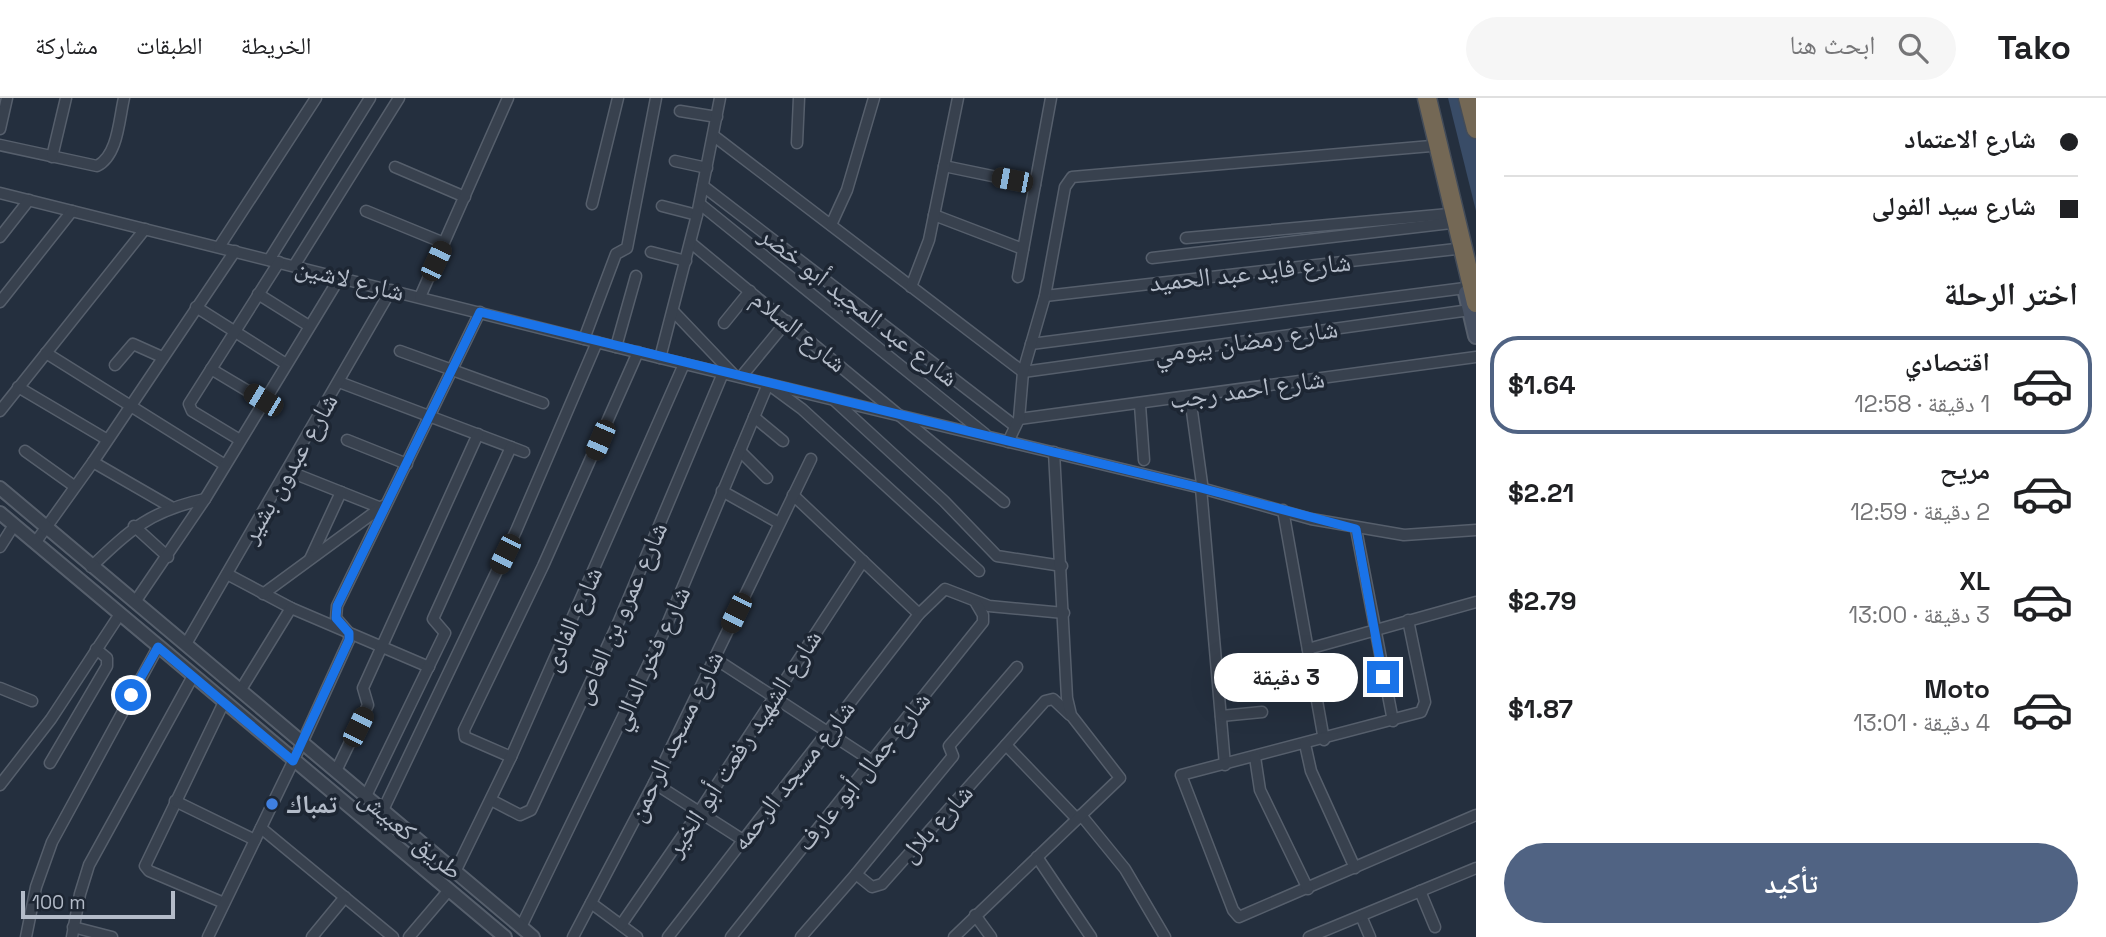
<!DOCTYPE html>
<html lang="ar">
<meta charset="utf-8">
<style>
:root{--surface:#fff;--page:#f6f6f6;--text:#202124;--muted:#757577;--line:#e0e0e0;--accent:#506383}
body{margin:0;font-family:"Space Grotesk","Noto Naskh Arabic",sans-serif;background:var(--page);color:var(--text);direction:rtl;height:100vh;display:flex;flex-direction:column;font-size:26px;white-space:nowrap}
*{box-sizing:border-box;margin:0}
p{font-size:23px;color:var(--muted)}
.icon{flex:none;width:38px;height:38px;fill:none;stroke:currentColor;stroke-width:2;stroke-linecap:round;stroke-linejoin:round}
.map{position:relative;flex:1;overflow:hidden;direction:ltr}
.side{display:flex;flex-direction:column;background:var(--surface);width:630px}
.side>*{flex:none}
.hud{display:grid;align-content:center;height:154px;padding:0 28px;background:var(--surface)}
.scale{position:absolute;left:21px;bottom:18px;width:154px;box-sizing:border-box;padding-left:7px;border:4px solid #b4bcc9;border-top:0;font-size:19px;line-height:24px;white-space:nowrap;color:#b4bcc9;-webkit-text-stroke:5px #1d2633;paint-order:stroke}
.end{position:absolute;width:32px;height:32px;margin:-16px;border:9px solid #1a73e8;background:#fff;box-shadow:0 0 0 4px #fff}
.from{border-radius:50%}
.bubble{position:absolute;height:49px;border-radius:24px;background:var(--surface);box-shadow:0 7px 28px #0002;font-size:23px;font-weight:700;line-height:49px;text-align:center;direction:rtl}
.car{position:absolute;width:21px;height:42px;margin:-21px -10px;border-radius:9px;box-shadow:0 0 5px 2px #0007;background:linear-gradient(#222 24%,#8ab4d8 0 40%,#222 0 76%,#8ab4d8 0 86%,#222 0)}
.hud b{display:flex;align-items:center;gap:24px;height:66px;font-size:26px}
.hud b+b{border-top:2px solid var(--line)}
.hud i{width:18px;height:18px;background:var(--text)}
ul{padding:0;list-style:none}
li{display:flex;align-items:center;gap:21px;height:98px;margin:0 14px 10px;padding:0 14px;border:4px solid transparent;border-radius:28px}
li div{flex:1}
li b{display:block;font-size:26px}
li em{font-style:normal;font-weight:700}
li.selected{border-color:var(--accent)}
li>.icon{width:63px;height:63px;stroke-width:1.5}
h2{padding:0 28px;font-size:32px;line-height:84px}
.action{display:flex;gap:14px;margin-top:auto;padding:14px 28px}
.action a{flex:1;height:80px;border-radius:42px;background:var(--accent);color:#fff;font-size:28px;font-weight:700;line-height:80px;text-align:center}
header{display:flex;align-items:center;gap:42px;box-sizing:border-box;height:98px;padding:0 35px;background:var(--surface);border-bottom:2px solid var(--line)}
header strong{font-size:33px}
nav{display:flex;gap:38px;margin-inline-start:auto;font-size:24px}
.search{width:490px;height:63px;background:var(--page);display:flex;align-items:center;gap:18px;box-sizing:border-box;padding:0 24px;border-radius:38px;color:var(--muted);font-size:26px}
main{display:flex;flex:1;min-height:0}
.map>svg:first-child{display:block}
</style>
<header>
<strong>Tako</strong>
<div class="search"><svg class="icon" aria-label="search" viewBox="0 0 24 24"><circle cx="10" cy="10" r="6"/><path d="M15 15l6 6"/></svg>ابحث هنا</div>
<nav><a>الخريطة</a><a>الطبقات</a><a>مشاركة</a></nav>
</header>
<main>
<section class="side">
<div class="hud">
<b><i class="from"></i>شارع الاعتماد</b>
<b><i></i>شارع سيد الفولى</b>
</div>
<h2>اختر الرحلة</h2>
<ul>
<li class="selected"><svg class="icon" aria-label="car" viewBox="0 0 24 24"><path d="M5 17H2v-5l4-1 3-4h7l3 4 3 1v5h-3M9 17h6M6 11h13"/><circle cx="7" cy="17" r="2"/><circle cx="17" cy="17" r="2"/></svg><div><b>اقتصادي</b><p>1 دقيقة · 12:58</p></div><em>$1.64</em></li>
<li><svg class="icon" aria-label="car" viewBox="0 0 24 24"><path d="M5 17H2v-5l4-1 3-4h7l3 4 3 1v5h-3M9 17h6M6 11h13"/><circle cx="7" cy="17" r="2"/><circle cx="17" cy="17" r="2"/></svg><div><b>مريح</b><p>2 دقيقة · 12:59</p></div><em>$2.21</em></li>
<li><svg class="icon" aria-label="car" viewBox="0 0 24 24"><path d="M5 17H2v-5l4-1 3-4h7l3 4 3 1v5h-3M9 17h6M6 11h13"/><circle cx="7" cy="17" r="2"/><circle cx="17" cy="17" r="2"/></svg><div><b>XL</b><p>3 دقيقة · 13:00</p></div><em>$2.79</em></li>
<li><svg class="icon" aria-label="car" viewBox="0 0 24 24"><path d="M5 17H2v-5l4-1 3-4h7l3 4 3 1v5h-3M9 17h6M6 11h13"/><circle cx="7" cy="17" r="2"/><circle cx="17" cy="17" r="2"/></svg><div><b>Moto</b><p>4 دقيقة · 13:01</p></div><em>$1.87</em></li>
</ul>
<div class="action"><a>تأكيد</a></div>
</section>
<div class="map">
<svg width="1476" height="839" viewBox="0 0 1476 839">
<rect width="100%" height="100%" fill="#242f3e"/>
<path fill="#394c67" d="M1448,0H1466L1476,39V113Z"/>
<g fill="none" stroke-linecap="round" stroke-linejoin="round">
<defs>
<g id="minor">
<path d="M680,13L717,19"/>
<path d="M0,31L7,0"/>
<path d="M714,38L1023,274L1470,212"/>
<path d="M797,45L799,0"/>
<path d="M0,47L97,68C118,58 119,21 124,0"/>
<path d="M52,59L66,0"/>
<path d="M675,63L707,70"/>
<path d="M944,68L1035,87"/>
<path d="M395,69L465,99"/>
<path d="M703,88L1015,328"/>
<path d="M0,95L660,260L1201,390L1311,421L1404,437L1476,432"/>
<path d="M592,106L618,0"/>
<path d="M700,106L985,336"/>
<path d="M662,108L697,117"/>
<path d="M366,113L444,145"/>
<path d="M934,117L1023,151"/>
<path d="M831,127L847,92L874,0"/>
<path d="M0,139L29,102"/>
<path d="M1186,140L1449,116"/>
<path d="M691,145L1004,404"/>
<path d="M219,149L316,0"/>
<path d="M651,154L686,163"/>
<path d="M1152,160L1451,125"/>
<path d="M269,162L370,0"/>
<path d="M294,168L399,0"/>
<path d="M1018,179L1051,0"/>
<path d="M911,189L929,142L958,0"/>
<path d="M258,196L309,228"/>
<path d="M1045,198L1456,151"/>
<path d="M420,199L508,0"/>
<path d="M0,204L72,113"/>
<path d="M196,209L286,266"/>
<path d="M673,213L733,276"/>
<path d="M724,225L750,193"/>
<path d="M584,241L616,156L627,150L656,0"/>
<path d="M1031,246L1465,190"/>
<path d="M616,249L636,178"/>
<path d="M400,253L543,305"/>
<path d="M46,255L225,367"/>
<path d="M660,260L697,117L720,0"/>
<path d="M115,267L133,246L162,259"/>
<path d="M211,271L263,302"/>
<path d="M741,279L787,223"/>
<path d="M339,284L524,354"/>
<path d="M18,289L106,341"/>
<path d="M1190,299L1203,393"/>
<path d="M835,303L944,403L997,458L1062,468"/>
<path d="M1140,307L1144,362"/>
<path d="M0,313L145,131"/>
<path d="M754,319L783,343"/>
<path d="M1019,321L1476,259"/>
<path d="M240,342L192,313L189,306L279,164"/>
<path d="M347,342L407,366"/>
<path d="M1008,344L1019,321L1023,274L1045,198L1065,89L1072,79L1431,48"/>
<path d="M25,353L74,388"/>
<path d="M740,353L767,380"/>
<path d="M93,364L171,409"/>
<path d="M288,373L381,410"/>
<path d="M1201,390L1225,667"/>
<path d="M722,393L779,425"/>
<path d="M793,397L919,516"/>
<path d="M1283,412L1324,642"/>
<path d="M134,428L168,459"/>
<path d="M1356,431L1393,623"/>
<path d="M35,445L93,364L235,153"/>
<path d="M0,449L14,427"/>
<path d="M310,461L341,394"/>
<path d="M91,469C131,431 150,413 205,401"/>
<path d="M227,476L291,510L429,569"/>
<path d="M263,496L383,408"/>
<path d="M135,504L205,401L340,179"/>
<path d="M1408,522L1425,604L1421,614L1181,677L1233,812L1239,819L1476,717"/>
<path d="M186,546L391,192"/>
<path d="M1308,551L1476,504"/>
<path d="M714,560L872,663"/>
<path d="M0,590L32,603"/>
<path d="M240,593L291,510"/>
<path d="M224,604L145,768L149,773L224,805"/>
<path d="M1221,618L1262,614"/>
<path d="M1305,646L1311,673L1355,770"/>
<path d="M1006,647L1077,721"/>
<path d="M511,659L465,639L464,632L543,468L638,254"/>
<path d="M1255,659L1260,692L1308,791"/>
<path d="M50,665L107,568V560L96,551"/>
<path d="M336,673L368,607L363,590L478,336"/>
<path d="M654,685L743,742"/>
<path d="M0,687L51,621L120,516"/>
<path d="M366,698L445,535L433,521L511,349"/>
<path d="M491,702L520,717L531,712L619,523L723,275"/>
<path d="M175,703L255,742"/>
<path d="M383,712L516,433L597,244"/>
<path d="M1081,717L1125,771L1165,839"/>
<path d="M261,730L393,839"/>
<path d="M1037,759L1091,839"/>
<path d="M455,774L511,659L684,266"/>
<path d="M856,776L953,658L949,648L1017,569"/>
<path d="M1420,793L1435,829"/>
<path d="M591,805L637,839"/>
<path d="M975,817L991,839"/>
<path d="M1361,818L1370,839"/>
<path d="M621,827L699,714L863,463"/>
<path d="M73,829L112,839"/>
<path d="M521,829L663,536L768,286L802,311L979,473"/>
<path d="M26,839L36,789L52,744L158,549"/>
<path d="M72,839L80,796L89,767L193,578"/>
<path d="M208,839L302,645L349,542V535L336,520L337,508L480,214"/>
<path d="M312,839L345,799"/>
<path d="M409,839L449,792"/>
<path d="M573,839L654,685L811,361"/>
<path d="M668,839L919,516L945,491L989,508L1064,515"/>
<path d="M731,839L983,524V517L976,505"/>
<path d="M801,839L856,776L872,789L882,786L1045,603L1053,601L1070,617"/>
<path d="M954,839L1120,680L1071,617L1067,600L1054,354"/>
<path d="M1309,839L1476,770"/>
</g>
<g id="tertiary">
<path d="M0,390L533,839"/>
<path d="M0,415L505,839"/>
</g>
<path id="secondary" d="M1466,195L1476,238"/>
<g id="motorway">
<path d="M1427,0L1476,205"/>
<path d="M1468,0L1476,31"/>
</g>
</defs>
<use href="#minor" stroke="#565f6c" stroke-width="13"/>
<use href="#tertiary" stroke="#565f6c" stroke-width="16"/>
<use href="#secondary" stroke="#565f6c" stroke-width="18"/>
<use href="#motorway" stroke="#434c59" stroke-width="21"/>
<use href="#minor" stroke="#38414e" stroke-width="10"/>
<use href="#tertiary" stroke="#38414e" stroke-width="12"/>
<use href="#secondary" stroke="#465061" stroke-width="14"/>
<use href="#motorway" stroke="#746855" stroke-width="18"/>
</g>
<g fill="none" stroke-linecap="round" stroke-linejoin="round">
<path stroke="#1a73e8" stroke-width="9" d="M131,597L158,549L293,663L349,542V535L336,520L337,508L480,214L1201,390L1356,431L1383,579"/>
</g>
<circle fill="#3f7fe0" stroke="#1d2633" stroke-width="2.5" cx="272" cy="706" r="7"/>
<g text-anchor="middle" stroke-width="7" stroke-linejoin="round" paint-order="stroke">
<g font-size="26" fill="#b4bcc9" stroke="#1d2633">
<text transform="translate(1250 174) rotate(-6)" y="9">شارع فايد عبد الحميد</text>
<text transform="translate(350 181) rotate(14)" y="9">شارع لاشين</text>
<text transform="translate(859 208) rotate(38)" y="9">شارع عبد المجيد أبو خضر</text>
<text transform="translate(799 233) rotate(39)" y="9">شارع السلام</text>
<text transform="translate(1246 243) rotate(-8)" y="9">شارع رمضان بيومي</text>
<text transform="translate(1247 291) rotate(-8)" y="9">شارع احمد رجب</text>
<text transform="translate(289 370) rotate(-60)" y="9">شارع عبدون بشير</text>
<text transform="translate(620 515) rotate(-66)" y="9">شارع عمرو بن العاص</text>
<text transform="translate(572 521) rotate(-66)" y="9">شارع الفادى</text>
<text transform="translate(650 560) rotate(-65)" y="9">شارع فخر الدالي</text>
<text transform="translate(675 638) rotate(-64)" y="9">شارع مسجد الرحمن</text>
<text transform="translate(743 645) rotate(-57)" y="9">شارع الشهيد رفعت أبو الخير</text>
<text transform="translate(863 673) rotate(-51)" y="9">شارع جمال أبو عارف</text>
<text transform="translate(793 677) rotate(-52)" y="9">شارع مسجد الرحمه</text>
<text transform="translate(936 725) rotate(-48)" y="9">شارع بلال</text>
<text transform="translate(411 736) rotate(40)" y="9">طريق كعبيش</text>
</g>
<g font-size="26" font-weight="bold" fill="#b4bcc9" stroke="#1d2633" text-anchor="start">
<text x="286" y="715">تمباك</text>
</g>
</g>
</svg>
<div class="scale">100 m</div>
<i class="end from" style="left:131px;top:597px"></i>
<i class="end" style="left:1383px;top:579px"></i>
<div class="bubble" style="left:1214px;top:555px;width:144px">3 دقيقة</div>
<i class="car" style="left:1012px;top:82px;rotate:281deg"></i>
<i class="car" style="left:436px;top:163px;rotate:25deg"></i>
<i class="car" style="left:263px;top:302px;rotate:301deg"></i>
<i class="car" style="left:600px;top:342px;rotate:203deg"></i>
<i class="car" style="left:505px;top:456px;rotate:206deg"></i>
<i class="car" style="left:736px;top:515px;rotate:206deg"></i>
<i class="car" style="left:358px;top:629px;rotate:26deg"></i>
</div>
</main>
